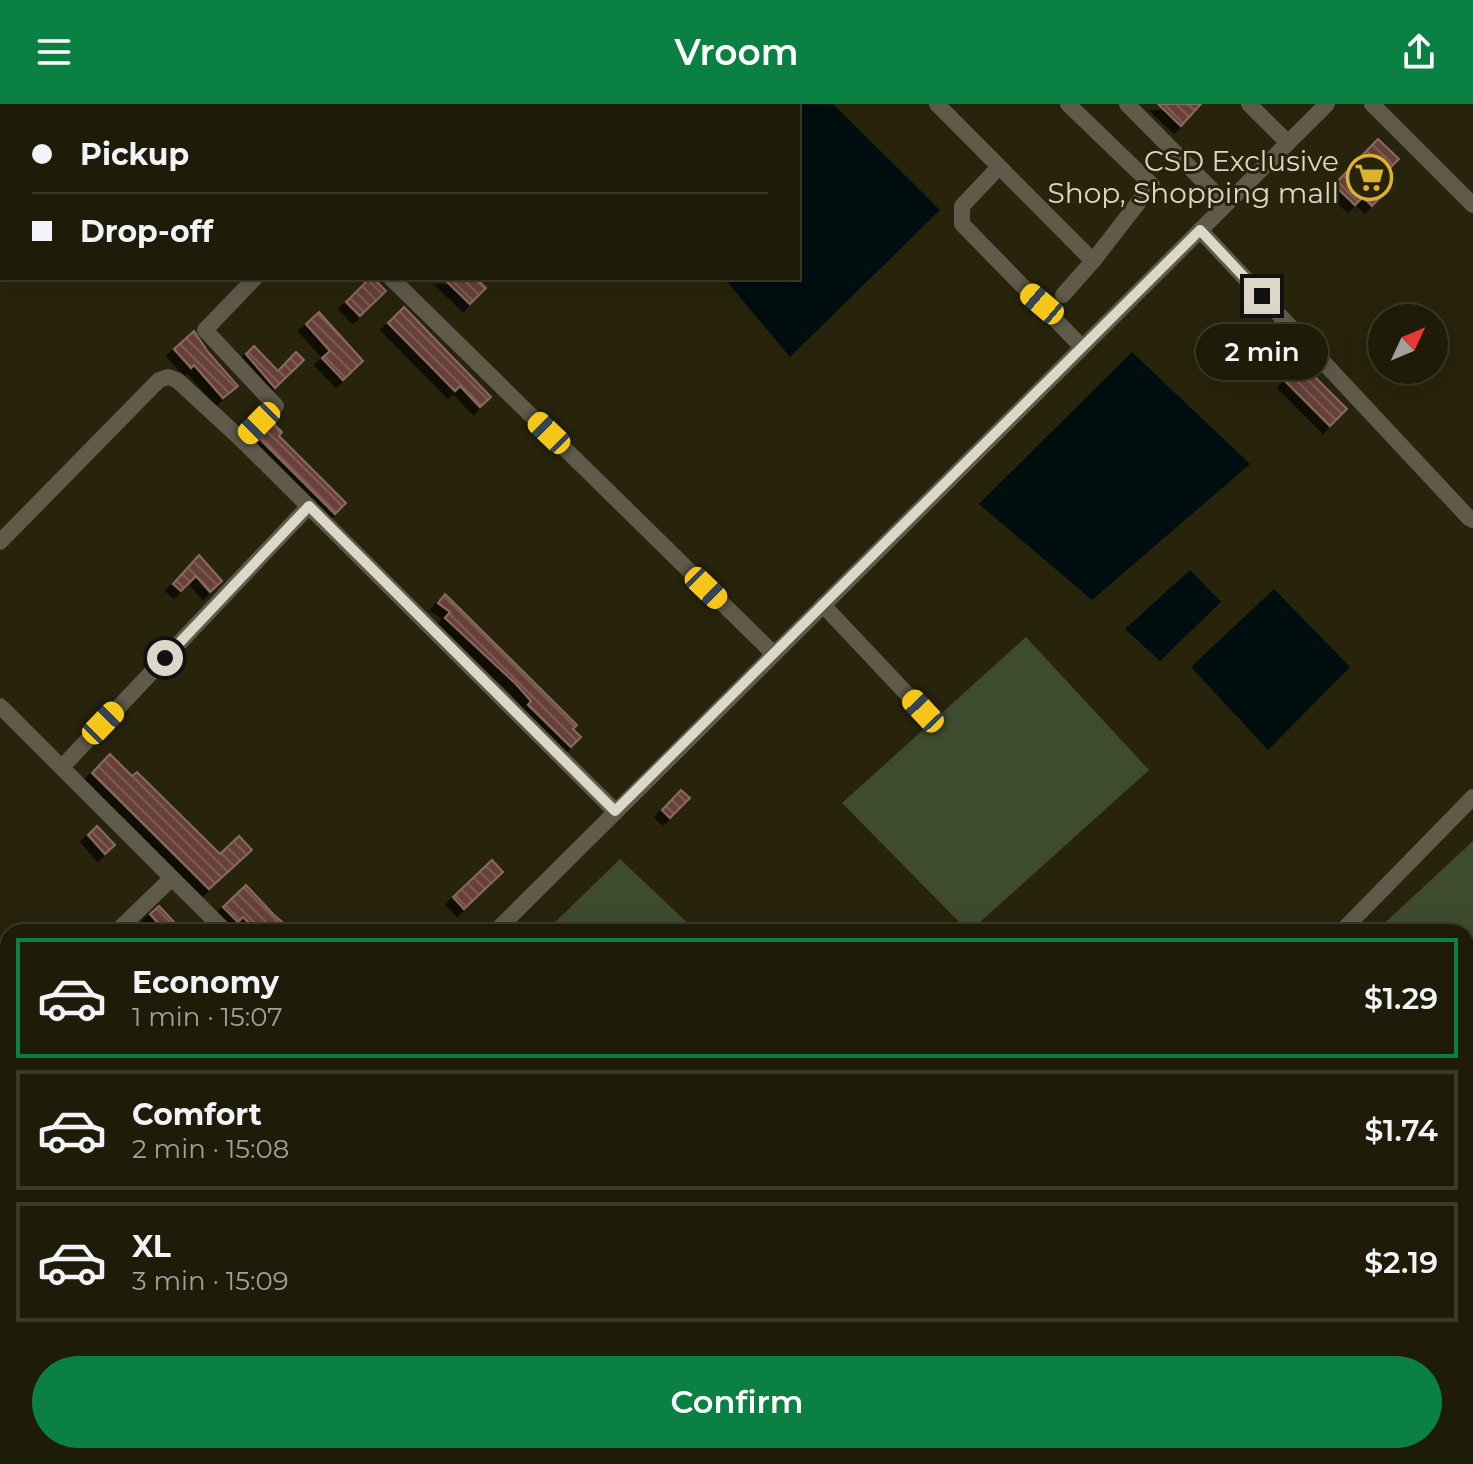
<!DOCTYPE html>
<meta charset="utf-8">
<style>
:root{--surface:#1e1b08;--page:#262412;--text:#f1f3f6;--muted:#a1a19c;--line:#3c3929;--accent:#0b8043}
body{margin:0;font-family:Montserrat,sans-serif;background:var(--page);color:var(--text);height:100vh;display:flex;flex-direction:column;font-size:30px;white-space:nowrap}
*{box-sizing:border-box;margin:0}
p{font-size:26px;color:var(--muted)}
.icon{flex:none;width:44px;height:44px;fill:none;stroke:currentColor;stroke-width:2;stroke-linecap:round;stroke-linejoin:round}
.map{position:relative;flex:1;overflow:hidden}
.sheet{position:absolute;left:0px;top:820px;width:1474px;height:540px;display:flex;flex-direction:column;background:var(--surface);border-radius:24px 24px 0 0;box-shadow:0 8px 32px #0002,0 0 0 2px var(--line)}
.sheet>*{flex:none}
.guide{position:absolute;left:0px;top:0px;width:800px;height:176px;box-shadow:0 8px 32px #0002,0 0 0 2px var(--line);display:grid;align-content:center;height:176px;padding:0 32px;background:var(--surface)}
.needle{width:52px;rotate:46deg}
.tools{position:absolute;left:1368px;top:200px;display:grid;gap:16px}
.tools a{display:grid;place-items:center;width:80px;height:80px;border-radius:50%;background:var(--surface);box-shadow:0 8px 32px #0002,0 0 0 2px var(--line);font-size:40px}
.end{position:absolute;width:36px;height:36px;margin:-18px;border:10px solid #dbd8c9;background:#111;box-shadow:0 0 0 4px #111}
.from{border-radius:50%}
.bubble{position:absolute;height:56px;border-radius:28px;background:var(--surface);box-shadow:0 8px 32px #0002,0 0 0 2px var(--line);font-size:26px;font-weight:600;line-height:56px;text-align:center}
.car{position:absolute;width:24px;height:48px;margin:-24px -12px;border-radius:10px;box-shadow:0 0 6px 2px #0007;background:linear-gradient(#f5c518 24%,#345 0 40%,#f5c518 0 76%,#345 0 86%,#f5c518 0)}
.guide b{display:flex;align-items:center;gap:28px;height:76px;font-size:30px}
.guide b+b{border-top:2px solid var(--line)}
.guide i{width:20px;height:20px;background:var(--text)}
ul{padding:14px 0 0;list-style:none}
li{display:flex;align-items:center;gap:24px;height:120px;margin:0 16px 12px;padding:0 16px;border:4px solid var(--line);border-radius:0px}
li div{flex:1}
li b{display:block;font-size:30px}
li em{font-style:normal;font-weight:600}
li.active{border-color:var(--accent)}
li>.icon{width:72px;height:72px;stroke-width:1.5}
.primary-button{display:flex;gap:16px;margin-top:auto;padding:16px 32px}
.primary-button a{flex:1;height:92px;border-radius:48px;background:var(--accent);color:#fff;font-size:32px;font-weight:600;line-height:92px;text-align:center}
header{display:flex;justify-content:space-between;align-items:center;height:104px;padding:0 32px;background:var(--accent);color:#fff;font-size:36px;font-weight:600}
.map>svg:first-child{display:block}
</style>
<header><svg class="icon" aria-label="menu" viewBox="0 0 24 24"><path d="M4 6h16M4 12h16M4 18h16"/></svg>Vroom<svg class="icon" aria-label="share" viewBox="0 0 24 24"><path d="M12 15V3M7 8l5-5 5 5M5 13v7h14v-7"/></svg></header>
<div class="map">
<svg width="1473" height="1360" viewBox="0 0 1473 1360">
<defs>
<pattern id="building-back-hatch" width="6" height="6" patternUnits="userSpaceOnUse" patternTransform="scale(2)"><rect width="6" height="6" fill="#674139"/><path d="M-1 5l2 2M0 0l6 6M5-1l2 2" fill="none" stroke="#7c5c54"/></pattern>
<filter id="shadow"><feDropShadow dx="-7" dy="7" stdDeviation="0" flood-color="#0009"/></filter>
</defs>
<rect width="100%" height="100%" fill="#28240b"/>
<g fill="#3e4b2e">
<path d="M1026,533L1149,666L969,828L842,699Z"/>
<path d="M1473,737V1032L1466,1039V828H1375Z"/>
<path d="M620,755L697,828H545Z"/>
</g>
<g fill="#000e10">
<path d="M745,0H833L940,106L790,253L724,174H798V2H743Z"/>
<path d="M1132,248L1250,360L1092,496L979,400Z"/>
<path d="M1190,466L1221,498L1160,557L1125,525Z"/>
<path d="M1274,485L1350,563L1268,646L1191,563Z"/>
</g>
<g fill="url(#building-back-hatch)" stroke="#886a63" stroke-width="2" filter="url(#shadow)">
<path d="M1158,0H1201L1181,22Z"/>
<path d="M1378,35L1399,55L1377,77L1387,86L1372,102L1363,93L1355,101L1334,81Z"/>
<path d="M370,174H373L386,187L360,212L346,198Z"/>
<path d="M443,174H476L486,184L470,200Z"/>
<path d="M404,203L491,293L480,303L460,282L455,287L388,219Z"/>
<path d="M319,208L363,257L343,276L322,254L330,247L306,220Z"/>
<path d="M194,227L208,248L238,282L223,294L194,261L191,264L174,245Z"/>
<path d="M254,242L278,267L296,248L304,256L275,284L246,250Z"/>
<path d="M1302,260L1347,305L1330,322L1285,277Z"/>
<path d="M274,320L282,328L279,332L346,399L335,410L259,334Z"/>
<path d="M199,451L222,477L210,488L196,472L181,487L173,480Z"/>
<path d="M445,490L577,621L573,625L581,633L571,643L528,601L531,597L516,580L445,514L450,508L438,499Z"/>
<path d="M110,650L132,672L137,668L220,750L239,732L252,746L209,785L92,669Z"/>
<path d="M681,686L690,694L670,714L662,706Z"/>
<path d="M97,722L115,741L105,750L88,731Z"/>
<path d="M492,756L503,768L464,805L453,793Z"/>
<path d="M246,781L274,811L294,828H258L243,813L238,818L223,803Z"/>
<path d="M159,802L174,818L164,826L150,810Z"/>
</g>
<g fill="none" stroke-linecap="round" stroke-linejoin="round">
<g stroke="#5f5a4a" stroke-width="16">
<path d="M552,0L554,2"/>
<path d="M937,0L1093,157L1063,191"/>
<path d="M1068,0L1152,81L1093,157"/>
<path d="M1127,0L1226,100"/>
<path d="M1249,0L1288,39"/>
<path d="M1372,0L1473,101"/>
<path d="M159,2L161,0"/>
<path d="M377,2L379,0"/>
<path d="M717,2L719,0"/>
<path d="M999,63L962,102V120L1082,243"/>
<path d="M0,123L2,120"/>
<path d="M1200,126L1469,414L1473,416"/>
<path d="M255,174L205,226L276,302L242,336L615,707"/>
<path d="M391,174L774,550"/>
<path d="M0,438L159,276L168,273L177,276L242,336"/>
<path d="M823,501L923,607"/>
<path d="M0,602L226,828"/>
<path d="M62,663L309,402"/>
<path d="M116,828L172,774"/>
<path d="M495,828L1327,0"/>
<path d="M1341,828L1473,693"/>
<path d="M0,866L8,873"/>
<path d="M1466,1073H1473"/>
<path d="M1466,1263L1473,1257"/>
<path d="M0,1327L8,1319"/>
<path d="M429,1352L437,1360"/>
<path d="M989,1352L997,1360"/>
<path d="M1085,1352L1093,1360"/>
<path d="M822,1360L830,1352"/>
</g>
</g>
<g fill="none" stroke-linecap="round" stroke-linejoin="round">
<path stroke="#dbd8c9" stroke-width="10" d="M165,554L309,402L615,707L1200,126L1262,192"/>
</g>
<defs>
<symbol id="supermarket-ring" viewBox="-11 -11 22 22"><circle r="9.5" fill="#28240b" stroke="#dcb233" stroke-width="1.5"/><path d="M-6-5.5h2.5l.6 2H6L4.5 2H-2.5L-4.4-4H-6ZM-1.5 3.2a1.3 1.3 0 1 0 .1 0ZM3 3.2a1.3 1.3 0 1 0 .1 0Z" fill="#dcb233"/></symbol>
</defs>
<g fill-rule="evenodd">
<use href="#supermarket-ring" x="1344" y="48" width="51" height="51"/>
</g>
<g text-anchor="middle" stroke-width="6" stroke-linejoin="round" paint-order="stroke">
<g font-size="28" fill="#dbd8c9" stroke="#28240b" text-anchor="end">
<text x="1339" y="67">CSD Exclusive<tspan x="1339" dy="32">Shop, Shopping mall</tspan></text>
</g>
</g>
</svg>
<div class="tools">
<a><svg class="needle" viewBox="-14 -14 28 28"><path d="M0-13l5 13h-10z" fill="#e53935"/><path d="M0 13l5-13h-10z" fill="#a1a19c"/></svg></a>
</div>
<i class="end from" style="left:165px;top:554px"></i>
<i class="end" style="left:1262px;top:192px"></i>
<div class="bubble" style="left:1196px;top:220px;width:132px">2 min</div>
<i class="car" style="left:1042px;top:200px;rotate:310deg"></i>
<i class="car" style="left:259px;top:319px;rotate:225deg"></i>
<i class="car" style="left:549px;top:329px;rotate:314deg"></i>
<i class="car" style="left:706px;top:484px;rotate:134deg"></i>
<i class="car" style="left:923px;top:607px;rotate:317deg"></i>
<i class="car" style="left:103px;top:619px;rotate:44deg"></i>
<div class="guide">
<b><i class="from"></i>Pickup</b>
<b><i></i>Drop-off</b>
</div>
<section class="sheet">
<ul>
<li class="active"><svg class="icon" aria-label="car" viewBox="0 0 24 24"><path d="M5 17H2v-5l4-1 3-4h7l3 4 3 1v5h-3M9 17h6M6 11h13"/><circle cx="7" cy="17" r="2"/><circle cx="17" cy="17" r="2"/></svg><div><b>Economy</b><p>1 min · 15:07</p></div><em>$1.29</em></li>
<li><svg class="icon" aria-label="car" viewBox="0 0 24 24"><path d="M5 17H2v-5l4-1 3-4h7l3 4 3 1v5h-3M9 17h6M6 11h13"/><circle cx="7" cy="17" r="2"/><circle cx="17" cy="17" r="2"/></svg><div><b>Comfort</b><p>2 min · 15:08</p></div><em>$1.74</em></li>
<li><svg class="icon" aria-label="car" viewBox="0 0 24 24"><path d="M5 17H2v-5l4-1 3-4h7l3 4 3 1v5h-3M9 17h6M6 11h13"/><circle cx="7" cy="17" r="2"/><circle cx="17" cy="17" r="2"/></svg><div><b>XL</b><p>3 min · 15:09</p></div><em>$2.19</em></li>
</ul>
<div class="primary-button"><a>Confirm</a></div>
</section>
</div>
